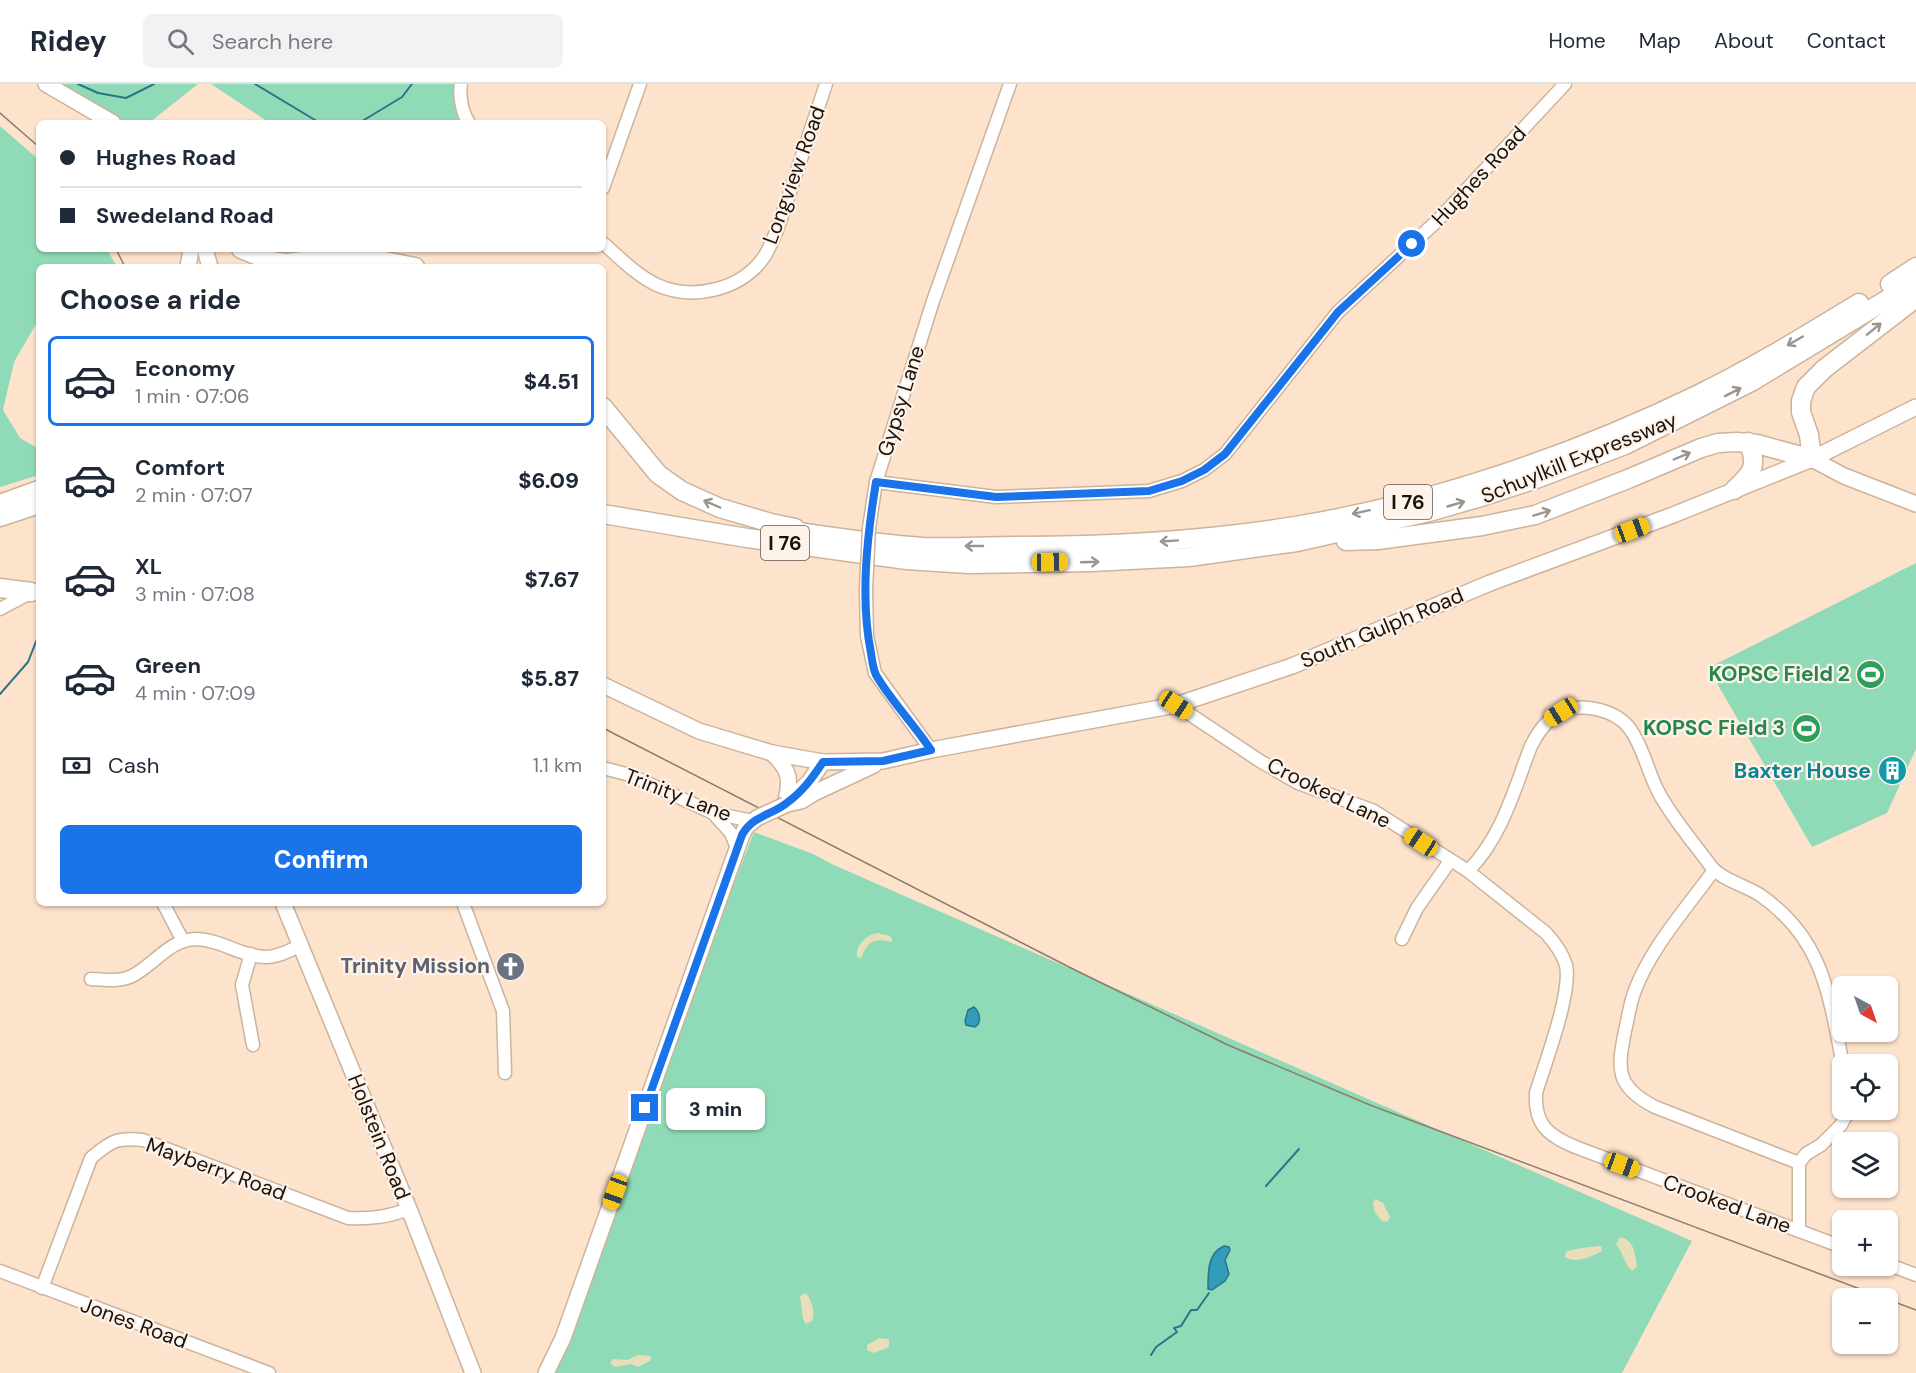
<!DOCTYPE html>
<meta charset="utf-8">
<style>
:root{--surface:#fff;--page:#f2f2f3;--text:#1f2937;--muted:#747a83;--line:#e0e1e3;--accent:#1a73e8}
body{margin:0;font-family:"DM Sans",sans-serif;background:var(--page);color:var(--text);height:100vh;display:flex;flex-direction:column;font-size:22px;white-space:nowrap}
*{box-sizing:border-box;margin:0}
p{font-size:20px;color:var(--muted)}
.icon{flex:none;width:33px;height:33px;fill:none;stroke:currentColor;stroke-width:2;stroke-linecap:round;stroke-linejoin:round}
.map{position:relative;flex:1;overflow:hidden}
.details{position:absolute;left:36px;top:180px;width:570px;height:642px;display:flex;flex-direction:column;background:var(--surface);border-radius:9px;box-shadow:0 2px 4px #0004}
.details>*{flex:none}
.hud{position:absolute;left:36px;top:36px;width:570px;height:132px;border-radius:9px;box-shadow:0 2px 4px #0004;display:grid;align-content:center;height:132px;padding:0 24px;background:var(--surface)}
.needle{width:39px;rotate:140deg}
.buttons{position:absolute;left:1832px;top:892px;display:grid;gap:12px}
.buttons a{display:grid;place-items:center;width:66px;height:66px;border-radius:9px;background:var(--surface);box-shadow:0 2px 4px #0004;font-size:30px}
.end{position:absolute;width:27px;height:27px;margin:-14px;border:8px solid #1a73e8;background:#fff;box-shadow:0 0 0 3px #fff}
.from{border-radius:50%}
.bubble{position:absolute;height:42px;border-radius:9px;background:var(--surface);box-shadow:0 2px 4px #0004;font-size:20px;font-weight:800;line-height:42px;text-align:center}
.car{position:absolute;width:18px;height:36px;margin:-18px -9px;border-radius:8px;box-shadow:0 0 4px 2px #0007;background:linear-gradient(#f5c518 24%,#345 0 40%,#f5c518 0 76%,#345 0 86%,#f5c518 0)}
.hud b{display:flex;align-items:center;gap:21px;height:57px;font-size:22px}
.hud b+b{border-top:2px solid var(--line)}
.hud i{width:15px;height:15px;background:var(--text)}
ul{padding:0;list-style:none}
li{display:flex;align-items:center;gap:18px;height:90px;margin:0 12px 9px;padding:0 12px;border:3px solid transparent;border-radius:9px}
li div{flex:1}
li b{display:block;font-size:22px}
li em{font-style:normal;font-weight:800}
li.on{border-color:var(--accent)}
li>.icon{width:54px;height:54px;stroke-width:1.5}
h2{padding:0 24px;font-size:27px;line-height:72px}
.pay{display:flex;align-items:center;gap:15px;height:66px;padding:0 24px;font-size:22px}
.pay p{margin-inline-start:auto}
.primary-button{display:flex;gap:12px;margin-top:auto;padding:12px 24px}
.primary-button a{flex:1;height:69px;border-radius:9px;background:var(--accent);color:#fff;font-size:24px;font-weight:800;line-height:69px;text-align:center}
header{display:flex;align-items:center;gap:36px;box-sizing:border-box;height:84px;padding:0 30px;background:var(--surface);border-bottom:2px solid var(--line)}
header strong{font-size:28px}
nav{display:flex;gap:33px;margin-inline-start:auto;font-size:21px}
.search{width:420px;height:54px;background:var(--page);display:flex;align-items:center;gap:15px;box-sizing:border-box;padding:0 21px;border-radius:9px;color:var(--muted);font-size:22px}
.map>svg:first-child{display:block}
</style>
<header>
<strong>Ridey</strong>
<div class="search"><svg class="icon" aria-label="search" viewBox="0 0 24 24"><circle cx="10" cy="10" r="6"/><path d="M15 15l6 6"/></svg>Search here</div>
<nav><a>Home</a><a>Map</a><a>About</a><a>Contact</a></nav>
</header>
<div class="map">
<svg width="1916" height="1289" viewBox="0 0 1916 1289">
<rect width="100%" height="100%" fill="#fde3cc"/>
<g fill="#90dbb7">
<path d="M58,0H198L149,39H113Z"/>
<path d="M211,0H461L465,33L450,39H270Z"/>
<path d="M0,42L39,76V165H107L117,183H39V235L14,278L3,326L20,354L39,365V391L0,403Z"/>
<path d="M1916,479V665L1887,729L1812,763L1708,584Z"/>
<path d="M754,748L813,770L834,781L1692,1157L1622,1289H544Z"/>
</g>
<g fill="#e8dfba">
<path d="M878,849L890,852L892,855V858C873,854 869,856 861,874L857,873C856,860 866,851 878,849Z"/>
<path d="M1375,1115L1383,1119L1390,1133L1387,1138L1382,1137L1375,1129L1373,1120Z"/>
<path d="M1620,1153C1634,1156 1635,1169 1637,1182L1633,1187C1625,1183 1623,1168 1616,1160Z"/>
<path d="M1599,1162H1601L1602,1167C1591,1173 1576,1180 1565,1173L1566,1168C1570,1165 1591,1163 1599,1162Z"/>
<path d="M806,1209C811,1217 816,1227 812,1237L806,1240L803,1235L800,1212Z"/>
<path d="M879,1254L889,1255V1263L874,1269L867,1266V1261Z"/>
<path d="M639,1271L651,1272L650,1277L638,1283L631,1280L615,1283L610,1279L613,1275L627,1276Z"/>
</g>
<g fill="#329cbb" stroke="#2b7386" stroke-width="1.5">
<path d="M974,923C980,928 982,938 975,943L966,941L965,937L968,926Z"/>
<path d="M1224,1162L1229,1163L1230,1166L1225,1176L1229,1190L1225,1197L1212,1206L1208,1205C1208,1190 1207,1169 1224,1162Z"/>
</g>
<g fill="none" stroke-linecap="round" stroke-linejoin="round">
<g stroke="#2b7386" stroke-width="2">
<path d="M78,0L98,9L126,14L154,0"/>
<path d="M255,0L320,39"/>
<path d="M359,39L402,13L412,0"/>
<path d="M0,610L28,578L39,550"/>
<path d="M1266,1102L1299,1065"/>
<path d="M1151,1271L1156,1263L1177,1248L1174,1244L1181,1242L1191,1226H1197L1209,1209"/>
</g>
<defs>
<g id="minor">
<path d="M461,0C459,12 462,29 469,39"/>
<path d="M603,104L640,0"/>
<path d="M603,159C620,174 636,191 657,201C693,217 741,206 764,173C777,152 783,127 791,105C803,70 814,35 826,0"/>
<path d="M876,398L996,413L1149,407L1182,397L1204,386L1225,370L1241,350L1338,228L1437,137L1565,0"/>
<path d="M869,444L876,398L933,217L1010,0"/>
<path d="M866,506L867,552L875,589L931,666"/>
<path d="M0,525L30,509"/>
<path d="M1176,621L1260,677L1298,699L1374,727L1468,787L1546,849C1555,859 1562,868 1566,881C1572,909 1545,979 1536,1009C1534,1042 1550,1053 1578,1064L1842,1163"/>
<path d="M603,684L630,691L713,729L753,737"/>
<path d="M714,730L731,749L737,764"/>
<path d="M1714,786C1686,825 1652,862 1635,906C1630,919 1628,934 1625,947C1617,986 1616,1003 1655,1023L1799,1079"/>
<path d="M1468,787C1502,753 1514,706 1531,662C1546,632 1566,617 1600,626C1611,629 1623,635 1630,645C1644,664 1648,690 1660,711C1674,736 1693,758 1710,781C1721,796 1745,801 1760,811C1824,855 1829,912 1843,981"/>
<path d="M163,819L183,857"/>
<path d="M463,819L503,927L505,989"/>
<path d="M1402,855L1417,824L1450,777"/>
<path d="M251,870L242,901L253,961"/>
<path d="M91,895C105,896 120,898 132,892C154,881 169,856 195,855C220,855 242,873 266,873C278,873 291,866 301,861"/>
<path d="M1799,1147V1079L1806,1070L1821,1061L1841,1041L1849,1026"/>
<path d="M1887,1180L1916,1191"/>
<path d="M0,1187L269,1289"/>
<path d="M42,1204L91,1074C111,1057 117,1053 143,1056L348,1134C371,1135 387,1133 409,1125"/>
</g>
<g id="major">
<path d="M46,0L113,39"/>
<path d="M205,165L210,183"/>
<path d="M188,183L191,165"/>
<path d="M1812,375L1844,392L1916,420"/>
<path d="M603,601L699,647L772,669L823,678L883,677L931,666L1176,621L1292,582L1490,499L1673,431L1812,375L1916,323"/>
<path d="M772,669C791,687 791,696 785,721"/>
<path d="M792,714L809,698L823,678"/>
<path d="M787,720L801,717L814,709L874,681"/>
<path d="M283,819L409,1125L473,1289"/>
<path d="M546,1289L563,1254L742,751L746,743L757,734"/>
</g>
<g id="highway">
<path d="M241,165L271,177L285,179"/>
<path d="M271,183L287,179L353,171L415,183"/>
<path d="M1890,200L1916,183"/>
<path d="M603,323L658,390L682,407L720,424L771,439L795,444"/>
<path d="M1734,406C1752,389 1759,382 1748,358"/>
<path d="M0,420L39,406"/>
<path d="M603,430L747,454L907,476L968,480L1091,478L1189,473L1297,458L1429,428L1481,413L1536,395L1625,361L1751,298L1916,198"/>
<path d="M0,433L39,420"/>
<path d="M783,446C829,452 876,460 923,463C953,464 984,462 1014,462C1108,462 1202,457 1295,442C1431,420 1573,371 1697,311C1753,284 1806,251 1859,219"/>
<path d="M1346,457L1378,456L1482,442L1535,431L1628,395L1701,364L1718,359L1737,358L1757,360L1812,375L1809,351L1801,328V317L1806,303L1824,285L1916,214"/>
<path d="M0,504L31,508"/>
</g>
</defs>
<use href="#minor" stroke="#ccb39c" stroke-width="15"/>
<use href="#major" stroke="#ccb39c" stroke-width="18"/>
<use href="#highway" stroke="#ccb39c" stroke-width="21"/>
<use href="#minor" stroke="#fff" stroke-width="12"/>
<use href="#major" stroke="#fff" stroke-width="15"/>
<use href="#highway" stroke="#fff" stroke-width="18"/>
<g stroke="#8c7b6b" stroke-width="1.5">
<path d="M0,29L39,63"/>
<path d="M116,165L125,183"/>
<path d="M603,644L1071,884L1228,961L1370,1021L1916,1226"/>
</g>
<defs>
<path id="minor-bridge" d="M866,506L869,444"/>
<path id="major-bridge" d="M757,734L785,721"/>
</defs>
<use href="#minor-bridge" stroke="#ccb39c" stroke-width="15" stroke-linecap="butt"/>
<use href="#major-bridge" stroke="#ccb39c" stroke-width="18" stroke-linecap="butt"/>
<use href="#minor-bridge" stroke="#fff" stroke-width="12"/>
<use href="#major-bridge" stroke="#fff" stroke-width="15"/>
</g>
<defs><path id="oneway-shaft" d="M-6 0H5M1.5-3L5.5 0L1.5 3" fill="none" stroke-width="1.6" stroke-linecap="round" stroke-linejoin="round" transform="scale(1.5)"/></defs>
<g stroke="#989591">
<use href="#oneway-shaft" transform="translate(1874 245) rotate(-39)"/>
<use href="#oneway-shaft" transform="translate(1795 257) rotate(150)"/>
<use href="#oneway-shaft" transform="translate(1733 308) rotate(-27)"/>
<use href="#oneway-shaft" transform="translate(1682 372) rotate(-23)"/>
<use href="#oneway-shaft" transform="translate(712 420) rotate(-157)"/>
<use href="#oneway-shaft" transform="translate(1456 420) rotate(-16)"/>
<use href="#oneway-shaft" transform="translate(1361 428) rotate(168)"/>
<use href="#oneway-shaft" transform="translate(1542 429) rotate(-17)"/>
<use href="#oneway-shaft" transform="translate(1169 457) rotate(176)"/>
<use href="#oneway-shaft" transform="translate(974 462) rotate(180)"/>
<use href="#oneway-shaft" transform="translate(1090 478) rotate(-2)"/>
</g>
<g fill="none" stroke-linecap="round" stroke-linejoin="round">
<path stroke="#1a73e8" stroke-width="8" d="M645,1024L742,751C753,731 773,731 788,718C803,707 813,693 823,678L883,677L931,666C914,640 891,617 876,591C873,585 872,576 871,569C860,514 867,453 876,398L996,413L1149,407L1182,397L1204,386L1225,370L1338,228L1412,160"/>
</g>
<defs>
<symbol id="stadium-disc" viewBox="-11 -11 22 22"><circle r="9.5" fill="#2e9e5b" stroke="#fef3ea"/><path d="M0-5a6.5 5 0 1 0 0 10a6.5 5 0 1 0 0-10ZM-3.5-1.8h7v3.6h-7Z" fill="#fff"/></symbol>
<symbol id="building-disc" viewBox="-11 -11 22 22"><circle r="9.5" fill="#0f9aa8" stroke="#fef3ea"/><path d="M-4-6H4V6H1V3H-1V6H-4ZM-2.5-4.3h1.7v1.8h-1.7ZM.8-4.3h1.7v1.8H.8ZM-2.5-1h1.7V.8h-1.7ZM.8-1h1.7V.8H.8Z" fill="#fff"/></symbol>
<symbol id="church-disc" viewBox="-11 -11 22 22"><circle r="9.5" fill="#6b7280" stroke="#fef3ea"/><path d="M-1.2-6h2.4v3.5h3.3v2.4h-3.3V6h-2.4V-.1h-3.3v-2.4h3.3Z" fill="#fff"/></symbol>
</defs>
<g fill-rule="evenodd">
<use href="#stadium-disc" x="1854" y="574" width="33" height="33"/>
<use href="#stadium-disc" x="1790" y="628" width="33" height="33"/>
<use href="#building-disc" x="1876" y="670" width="33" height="33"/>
<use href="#church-disc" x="494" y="866" width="33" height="33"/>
</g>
<g text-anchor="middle" stroke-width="4.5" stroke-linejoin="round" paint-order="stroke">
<g fill="#fef3ea" stroke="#5f564d" stroke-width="1.5">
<rect x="1384" y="401" width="48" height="34" rx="4.5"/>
<rect x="761" y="442" width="48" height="34" rx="4.5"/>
</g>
<g font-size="20" font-weight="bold" fill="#1b130a">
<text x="1408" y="425">I 76</text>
<text x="785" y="466">I 76</text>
</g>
<g font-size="21" fill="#1b130a" stroke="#fef3ea">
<text transform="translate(794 91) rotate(-70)" y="7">Longview Road</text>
<text transform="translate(1479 92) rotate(-47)" y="7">Hughes Road</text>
<text transform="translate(901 317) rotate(-73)" y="7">Gypsy Lane</text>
<text transform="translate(1579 374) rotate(-22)" y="7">Schuylkill Expressway</text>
<text transform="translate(1382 544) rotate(-23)" y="7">South Gulph Road</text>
<text transform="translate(1329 709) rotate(26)" y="7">Crooked Lane</text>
<text transform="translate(678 711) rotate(21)" y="7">Trinity Lane</text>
<text transform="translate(379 1053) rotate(68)" y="7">Holstein Road</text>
<text transform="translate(216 1085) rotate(20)" y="7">Mayberry Road</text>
<text transform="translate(1727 1120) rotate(20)" y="7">Crooked Lane</text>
<text transform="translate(134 1239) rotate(20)" y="7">Jones Road</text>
</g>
<g font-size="21" font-weight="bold" fill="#27864d" stroke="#fef3ea" text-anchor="end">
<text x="1850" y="597">KOPSC Field 2</text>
<text x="1785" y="651">KOPSC Field 3</text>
</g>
<g font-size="21" font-weight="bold" fill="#0d838f" stroke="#fef3ea" text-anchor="end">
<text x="1871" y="694">Baxter House</text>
</g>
<g font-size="21" font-weight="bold" fill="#5b616d" stroke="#fef3ea" text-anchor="end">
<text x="490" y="889">Trinity Mission</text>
</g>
</g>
</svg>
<div class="buttons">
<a><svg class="needle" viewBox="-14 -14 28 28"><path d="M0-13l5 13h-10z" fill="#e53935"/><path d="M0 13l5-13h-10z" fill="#747a83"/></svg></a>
<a><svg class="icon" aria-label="locate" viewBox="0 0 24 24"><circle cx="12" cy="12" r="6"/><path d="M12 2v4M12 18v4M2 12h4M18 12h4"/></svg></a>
<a><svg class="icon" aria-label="layers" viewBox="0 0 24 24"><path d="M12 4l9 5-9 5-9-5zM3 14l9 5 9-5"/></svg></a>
<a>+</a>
<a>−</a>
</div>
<i class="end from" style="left:1412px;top:160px"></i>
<i class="end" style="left:645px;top:1024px"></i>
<div class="bubble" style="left:666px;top:1004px;width:99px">3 min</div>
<i class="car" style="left:1632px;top:446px;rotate:70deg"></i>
<i class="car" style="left:1050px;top:478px;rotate:89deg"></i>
<i class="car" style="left:1176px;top:621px;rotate:123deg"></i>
<i class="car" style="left:1561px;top:628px;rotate:238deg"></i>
<i class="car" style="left:1421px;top:758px;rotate:303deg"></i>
<i class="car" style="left:1622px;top:1081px;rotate:110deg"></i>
<i class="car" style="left:615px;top:1108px;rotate:200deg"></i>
<div class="hud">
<b><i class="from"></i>Hughes Road</b>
<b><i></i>Swedeland Road</b>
</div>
<section class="details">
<h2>Choose a ride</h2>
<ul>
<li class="on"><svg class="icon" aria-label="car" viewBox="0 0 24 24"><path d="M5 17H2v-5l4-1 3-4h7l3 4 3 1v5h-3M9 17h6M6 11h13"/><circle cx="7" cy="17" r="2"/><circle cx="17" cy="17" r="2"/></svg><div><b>Economy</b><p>1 min · 07:06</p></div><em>$4.51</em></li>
<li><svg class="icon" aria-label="car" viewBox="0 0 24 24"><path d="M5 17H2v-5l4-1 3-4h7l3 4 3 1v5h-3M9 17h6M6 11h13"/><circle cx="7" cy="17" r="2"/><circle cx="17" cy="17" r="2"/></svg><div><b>Comfort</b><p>2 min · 07:07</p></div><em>$6.09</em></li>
<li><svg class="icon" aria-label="car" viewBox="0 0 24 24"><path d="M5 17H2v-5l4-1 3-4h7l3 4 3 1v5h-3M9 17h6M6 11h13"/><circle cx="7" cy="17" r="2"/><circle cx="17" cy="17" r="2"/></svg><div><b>XL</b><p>3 min · 07:08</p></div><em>$7.67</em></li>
<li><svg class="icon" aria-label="car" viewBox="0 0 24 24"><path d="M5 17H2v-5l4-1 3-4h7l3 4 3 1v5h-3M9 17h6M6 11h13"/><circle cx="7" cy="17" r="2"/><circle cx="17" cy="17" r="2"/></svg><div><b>Green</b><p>4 min · 07:09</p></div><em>$5.87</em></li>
</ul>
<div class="pay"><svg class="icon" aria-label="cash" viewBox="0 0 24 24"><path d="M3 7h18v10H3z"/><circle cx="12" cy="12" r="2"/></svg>Cash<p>1.1 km</p></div>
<div class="primary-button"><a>Confirm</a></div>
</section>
</div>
